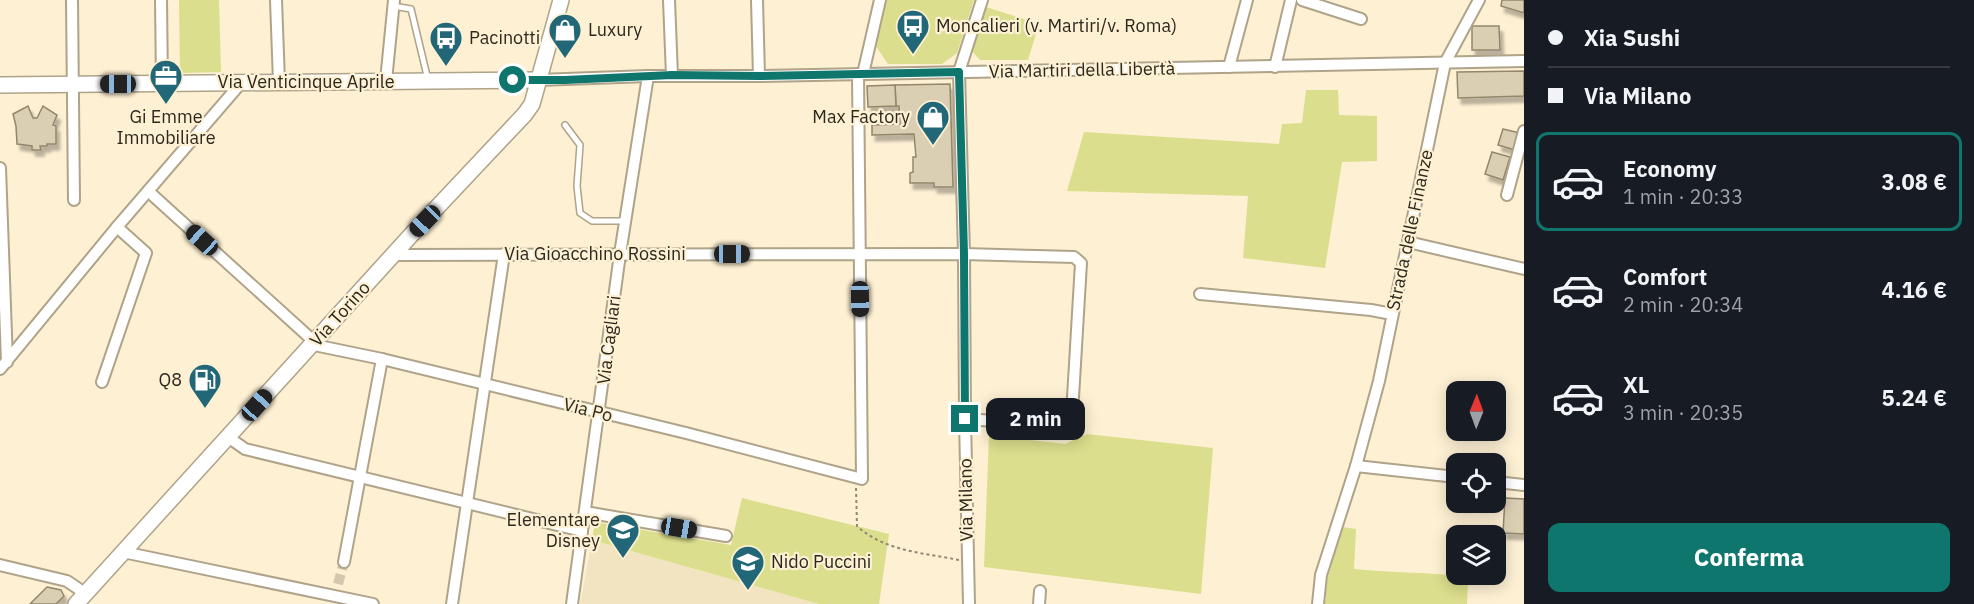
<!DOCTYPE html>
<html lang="it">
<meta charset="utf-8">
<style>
:root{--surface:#171b24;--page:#242831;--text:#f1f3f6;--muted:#9ea1a6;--line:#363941;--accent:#0f766e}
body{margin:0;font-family:"IBM Plex Sans",sans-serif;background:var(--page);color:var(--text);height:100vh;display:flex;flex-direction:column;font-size:22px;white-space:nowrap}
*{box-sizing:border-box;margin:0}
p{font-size:20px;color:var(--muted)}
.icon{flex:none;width:33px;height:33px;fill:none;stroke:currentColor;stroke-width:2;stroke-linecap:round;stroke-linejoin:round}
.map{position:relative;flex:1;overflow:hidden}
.drawer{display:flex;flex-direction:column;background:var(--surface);width:450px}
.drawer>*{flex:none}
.top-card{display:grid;align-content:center;height:132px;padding:0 24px;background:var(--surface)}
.needle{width:39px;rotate:1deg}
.fabs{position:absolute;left:1446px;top:381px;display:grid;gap:12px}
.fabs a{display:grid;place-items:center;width:60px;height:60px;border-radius:12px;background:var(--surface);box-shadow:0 3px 15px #0003;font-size:30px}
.end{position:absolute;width:27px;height:27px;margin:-14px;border:8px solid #0f766e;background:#fff;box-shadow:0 0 0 3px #fff}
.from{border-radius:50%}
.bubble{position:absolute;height:42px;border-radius:12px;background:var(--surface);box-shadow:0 3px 15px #0003;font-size:20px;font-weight:700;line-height:42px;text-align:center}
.car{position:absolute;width:18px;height:36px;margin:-18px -9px;border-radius:8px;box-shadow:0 0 4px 2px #0007;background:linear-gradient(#222 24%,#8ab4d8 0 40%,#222 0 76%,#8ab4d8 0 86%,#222 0)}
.top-card b{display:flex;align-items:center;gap:21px;height:57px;font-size:22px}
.top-card b+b{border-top:2px solid var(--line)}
.top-card i{width:15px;height:15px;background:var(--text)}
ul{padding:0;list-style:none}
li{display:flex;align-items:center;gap:18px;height:99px;margin:0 12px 9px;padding:0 12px;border:3px solid transparent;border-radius:12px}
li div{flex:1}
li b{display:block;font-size:22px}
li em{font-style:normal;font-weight:700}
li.selected{border-color:var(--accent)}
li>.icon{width:54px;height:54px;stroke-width:1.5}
.cta{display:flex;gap:12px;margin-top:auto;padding:12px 24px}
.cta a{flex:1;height:69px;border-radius:12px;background:var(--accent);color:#fff;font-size:24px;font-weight:700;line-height:69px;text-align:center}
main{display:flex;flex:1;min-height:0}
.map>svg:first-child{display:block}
</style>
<main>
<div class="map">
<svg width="1524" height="604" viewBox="0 0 1524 604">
<defs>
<filter id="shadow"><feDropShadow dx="3.5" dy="6" stdDeviation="1.5" flood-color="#0004"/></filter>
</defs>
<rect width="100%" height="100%" fill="#fdf0d3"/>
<path fill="#f3e4c1" d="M592,540L726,578L819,604H580Z"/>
<g fill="#dbde8c">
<path d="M179,0H219L221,72L180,73Z"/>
<path d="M887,0H974L957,53L942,64H888L873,42Z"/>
<path d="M986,7L1039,24L1028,60H980L972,51Z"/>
<path d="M1306,90H1338L1339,115L1377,116V161L1342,162L1325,268L1243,258L1248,196L1067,191L1084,132L1279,144L1282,124L1302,123Z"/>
<path d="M1087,434L1213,448L1201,594L984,567L989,435L1065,444Z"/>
<path d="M742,498L889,534L879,604H819L592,540L595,522L731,545Z"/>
<path d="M1342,527L1356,529L1354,569C1392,573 1430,572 1468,577L1467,604H1325L1327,581Z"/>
</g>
<g fill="#dbcfb3" stroke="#92876d" stroke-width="1.5" filter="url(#shadow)">
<path d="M1502,0H1524V13L1501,6Z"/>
<path d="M1472,26H1499L1500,50H1472Z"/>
<path d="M1524,71V96L1458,98L1457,72Z"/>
<path d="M950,84L953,187H934V183H910V173L913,172V157H916L914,134L872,135V125L900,124L899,106H896L895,85Z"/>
<path d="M895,85L896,106L868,107L867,86Z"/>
<path d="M28,106L33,118H37L43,106L57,115L53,125L56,126V144H47V146H40L41,150H32V146L17,144L16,126L13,114Z"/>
<path d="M1503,129L1520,133L1515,150L1498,145Z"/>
<path d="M1492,152L1510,157L1503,180L1485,174Z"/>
<path d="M1505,498L1524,499V534L1503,533Z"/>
<path d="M47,587L61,590L64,596L56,604H30Z"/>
</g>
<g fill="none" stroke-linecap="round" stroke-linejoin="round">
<path stroke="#d3c8af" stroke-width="10" stroke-dasharray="10 5" stroke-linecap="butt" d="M338,584L344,562"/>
<defs>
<g id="lane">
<path d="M393,6L411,9L428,80"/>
<path d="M565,125L580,145L577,186L580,213L592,221H625"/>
</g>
<g id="street">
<path d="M72,0L74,200"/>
<path d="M161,0L162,83"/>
<path d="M276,0L279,82"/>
<path d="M669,0L672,76"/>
<path d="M757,0L759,76"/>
<path d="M1302,0L1361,19"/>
<path d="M1229,67L1247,0"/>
<path d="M1275,67L1291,0"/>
<path d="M863,74L880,0"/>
<path d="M538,80L648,76H759L1524,61"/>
<path d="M386,81L394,0"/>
<path d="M0,168L7,362"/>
<path d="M148,191L319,346L382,359L686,433L862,479L858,74"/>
<path d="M1507,195L1524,131"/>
<path d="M1408,242L1524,269"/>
<path d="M394,255L964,254L1074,257L1081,263L1072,414L1067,423L1057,425L965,419"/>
<path d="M1200,294L1371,310L1392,314"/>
<path d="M0,369L117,227L241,83"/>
<path d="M102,382L146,253L117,227"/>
<path d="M228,437L245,449L582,531"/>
<path d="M1356,466L1456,477"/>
<path d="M1496,482L1524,485"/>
<path d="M585,512L726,536"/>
<path d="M123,552L373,604"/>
<path d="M344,562L382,359"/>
<path d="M0,565L67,581L86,594"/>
<path d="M452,604L504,254"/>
<path d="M572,604L620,254L648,76"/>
<path d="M969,604L965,419L964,254L959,72L982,0"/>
<path d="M1039,604L1040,591"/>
<path d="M1318,604L1321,575L1356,466L1379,381L1445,63L1479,0"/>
</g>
<g id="secondary">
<path d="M0,85L538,80"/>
<path d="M76,604L412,234L525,114L532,104L561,0"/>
</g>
</defs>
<use href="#lane" stroke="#afa389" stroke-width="8"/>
<use href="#street" stroke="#afa389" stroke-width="14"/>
<use href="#secondary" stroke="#afa389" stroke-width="18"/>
<path stroke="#908874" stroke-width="2" stroke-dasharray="3 3" stroke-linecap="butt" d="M856,488L857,526C884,551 924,553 959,560"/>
<use href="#lane" stroke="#fff" stroke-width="5"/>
<use href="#street" stroke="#fff" stroke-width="10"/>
<use href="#secondary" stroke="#fff" stroke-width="15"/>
</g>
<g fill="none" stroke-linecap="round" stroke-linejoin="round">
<path stroke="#0f766e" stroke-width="8" d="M513,80H565L672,75L759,76L959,72L964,254L965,419"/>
</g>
<defs>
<symbol id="bus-pin" viewBox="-11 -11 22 30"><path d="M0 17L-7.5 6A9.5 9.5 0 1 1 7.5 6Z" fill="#226777" stroke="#fdf0d3"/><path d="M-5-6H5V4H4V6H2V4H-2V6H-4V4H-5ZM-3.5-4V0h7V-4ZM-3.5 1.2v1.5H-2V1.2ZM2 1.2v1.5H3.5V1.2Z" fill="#fff"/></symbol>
<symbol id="shop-pin" viewBox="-11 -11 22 30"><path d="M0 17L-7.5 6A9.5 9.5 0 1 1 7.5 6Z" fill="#226777" stroke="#fdf0d3"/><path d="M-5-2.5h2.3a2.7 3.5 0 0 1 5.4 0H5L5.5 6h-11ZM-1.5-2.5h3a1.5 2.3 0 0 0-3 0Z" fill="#fff"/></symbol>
<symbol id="office-pin" viewBox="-11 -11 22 30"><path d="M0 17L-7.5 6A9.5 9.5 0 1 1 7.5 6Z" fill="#226777" stroke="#fdf0d3"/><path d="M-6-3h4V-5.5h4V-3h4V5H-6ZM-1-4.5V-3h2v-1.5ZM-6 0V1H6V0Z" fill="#fff"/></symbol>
<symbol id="fuel-pin" viewBox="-11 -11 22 30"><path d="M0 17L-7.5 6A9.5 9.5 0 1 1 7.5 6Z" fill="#226777" stroke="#fdf0d3"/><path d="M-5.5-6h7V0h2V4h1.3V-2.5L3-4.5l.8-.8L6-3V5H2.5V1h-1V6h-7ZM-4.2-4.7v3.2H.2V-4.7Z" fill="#fff"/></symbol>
<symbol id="school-pin" viewBox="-11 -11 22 30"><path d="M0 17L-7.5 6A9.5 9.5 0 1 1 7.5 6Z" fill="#226777" stroke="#fdf0d3"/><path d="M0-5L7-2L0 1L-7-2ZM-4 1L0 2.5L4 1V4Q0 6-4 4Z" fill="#fff"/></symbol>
</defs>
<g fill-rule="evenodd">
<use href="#bus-pin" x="894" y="7" width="38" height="52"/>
<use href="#shop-pin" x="546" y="11" width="38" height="52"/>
<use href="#bus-pin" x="427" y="19" width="38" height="52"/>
<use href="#office-pin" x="147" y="57" width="38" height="52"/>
<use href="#shop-pin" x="914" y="98" width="38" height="52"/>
<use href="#fuel-pin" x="186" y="361" width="38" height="52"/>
<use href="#school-pin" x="604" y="511" width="38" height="52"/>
<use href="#school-pin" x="729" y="543" width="38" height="52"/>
</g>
<g text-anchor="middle" stroke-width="4.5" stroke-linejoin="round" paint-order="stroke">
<g font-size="18" fill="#2c281d" stroke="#fdf0d3" text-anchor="start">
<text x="936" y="32">Moncalieri (v. Martiri/v. Roma)</text>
<text x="588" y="36">Luxury</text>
<text x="469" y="44">Pacinotti</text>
<text x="166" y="123" text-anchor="middle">Gi Emme<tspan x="166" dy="21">Immobiliare</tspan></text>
<text x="910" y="123" text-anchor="end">Max Factory</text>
<text x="182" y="386" text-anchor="end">Q8</text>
<text x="600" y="526" text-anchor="end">Elementare<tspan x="600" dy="21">Disney</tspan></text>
<text x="771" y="568">Nido Puccini</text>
</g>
<g font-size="18" fill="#2c281d" stroke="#fdf0d3">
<text transform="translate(1082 70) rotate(-1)" y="6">Via Martiri della Libertà</text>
<text x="306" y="88">Via Venticinque Aprile</text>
<text transform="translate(1410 230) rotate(-78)" y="6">Strada delle Finanze</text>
<text x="595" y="260">Via Gioacchino Rossini</text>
<text transform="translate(340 314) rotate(-48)" y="6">Via Torino</text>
<text transform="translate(609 340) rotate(-83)" y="6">Via Cagliari</text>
<text transform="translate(588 410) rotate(14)" y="6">Via Po</text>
<text transform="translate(966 500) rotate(-91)" y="6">Via Milano</text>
</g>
</g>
</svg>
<div class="fabs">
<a><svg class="needle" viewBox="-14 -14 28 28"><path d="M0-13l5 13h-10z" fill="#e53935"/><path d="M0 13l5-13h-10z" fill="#9ea1a6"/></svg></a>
<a><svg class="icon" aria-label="locate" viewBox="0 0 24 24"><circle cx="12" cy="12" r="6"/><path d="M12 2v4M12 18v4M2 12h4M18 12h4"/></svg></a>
<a><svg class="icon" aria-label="layers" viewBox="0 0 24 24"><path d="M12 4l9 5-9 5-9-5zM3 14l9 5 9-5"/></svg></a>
</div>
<i class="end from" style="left:513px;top:80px"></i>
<i class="end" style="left:965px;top:419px"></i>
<div class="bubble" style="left:986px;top:398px;width:99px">2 min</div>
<i class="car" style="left:118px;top:84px;rotate:270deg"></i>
<i class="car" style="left:425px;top:221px;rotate:224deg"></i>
<i class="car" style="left:202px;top:240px;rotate:312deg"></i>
<i class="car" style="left:732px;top:254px;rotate:90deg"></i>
<i class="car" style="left:860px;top:299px;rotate:179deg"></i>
<i class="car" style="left:257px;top:405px;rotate:42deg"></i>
<i class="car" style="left:679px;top:528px;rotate:99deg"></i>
</div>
<section class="drawer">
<div class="top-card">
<b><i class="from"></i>Xia Sushi</b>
<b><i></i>Via Milano</b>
</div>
<ul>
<li class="selected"><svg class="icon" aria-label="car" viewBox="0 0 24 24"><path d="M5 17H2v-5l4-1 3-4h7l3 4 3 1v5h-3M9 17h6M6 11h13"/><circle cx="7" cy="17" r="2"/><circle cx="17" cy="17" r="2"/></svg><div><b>Economy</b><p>1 min · 20:33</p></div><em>3.08 €</em></li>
<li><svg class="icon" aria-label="car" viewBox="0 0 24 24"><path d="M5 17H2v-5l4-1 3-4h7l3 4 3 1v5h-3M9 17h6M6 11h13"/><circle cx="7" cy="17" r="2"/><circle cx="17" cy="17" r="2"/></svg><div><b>Comfort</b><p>2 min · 20:34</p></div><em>4.16 €</em></li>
<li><svg class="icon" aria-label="car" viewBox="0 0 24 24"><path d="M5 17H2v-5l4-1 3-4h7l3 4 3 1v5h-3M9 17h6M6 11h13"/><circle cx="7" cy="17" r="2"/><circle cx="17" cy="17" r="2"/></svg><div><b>XL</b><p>3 min · 20:35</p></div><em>5.24 €</em></li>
</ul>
<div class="cta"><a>Conferma</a></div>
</section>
</main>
